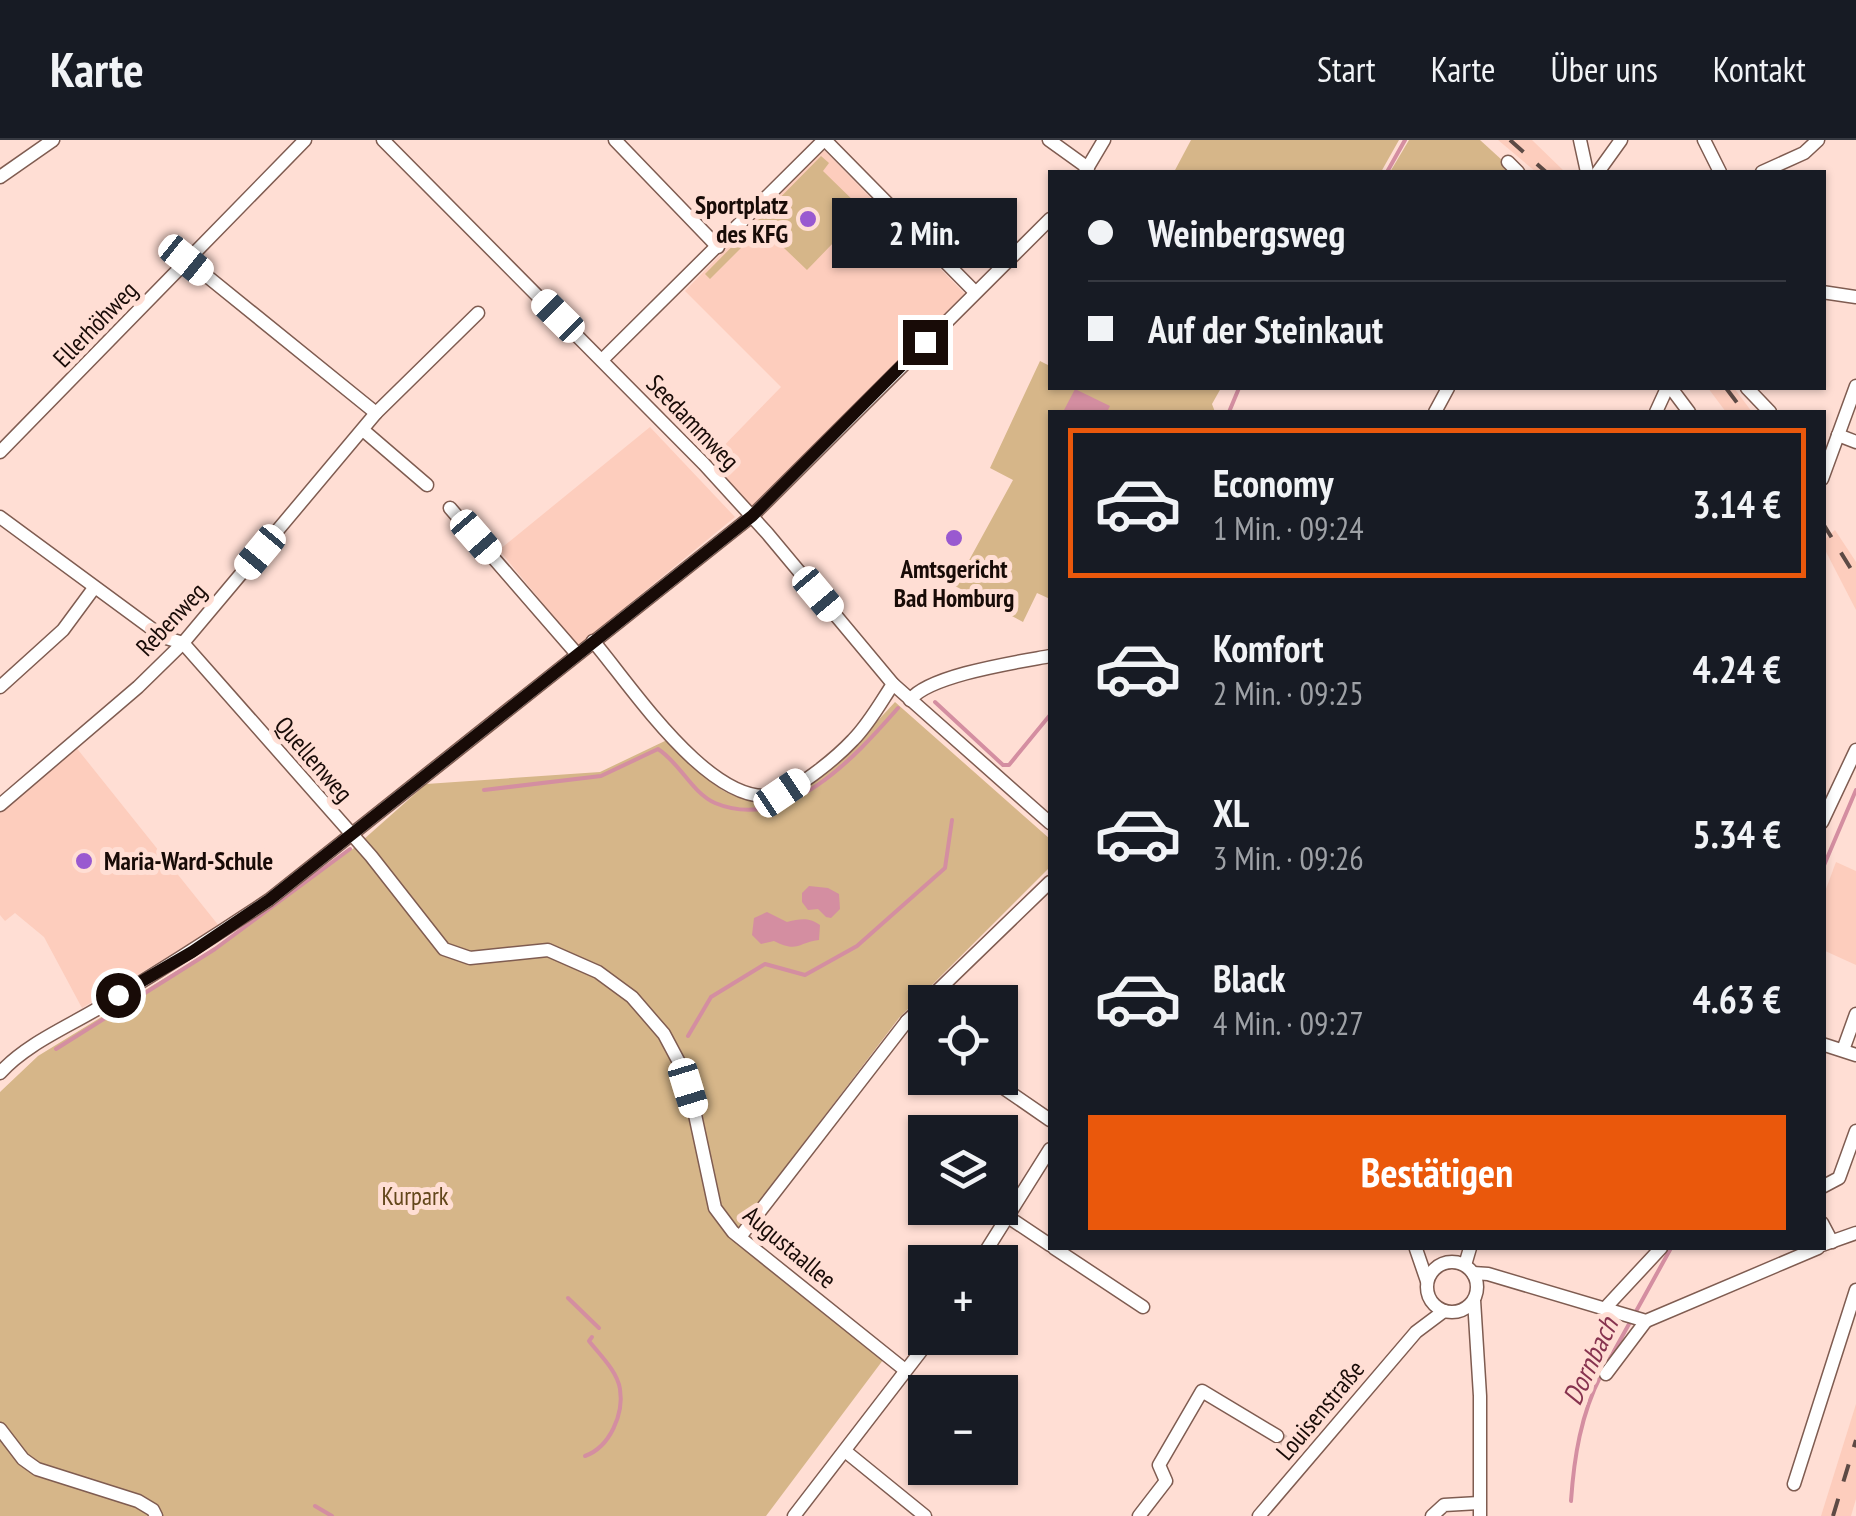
<!DOCTYPE html>
<html lang="de">
<meta charset="utf-8">
<style>
:root{--surface:#171b24;--page:#242831;--text:#f1f3f6;--muted:#9ea1a6;--line:#363941;--accent:#ea580c}
body{margin:0;font-family:"PT Sans Narrow",sans-serif;background:var(--page);color:var(--text);height:100vh;display:flex;flex-direction:column;font-size:38px;white-space:nowrap}
*{box-sizing:border-box;margin:0}
p{font-size:32px;color:var(--muted)}
.icon{flex:none;width:55px;height:55px;fill:none;stroke:currentColor;stroke-width:2;stroke-linecap:round;stroke-linejoin:round}
.map{position:relative;flex:1;overflow:hidden}
.sheet{position:absolute;left:1048px;top:270px;width:778px;height:840px;display:flex;flex-direction:column;background:var(--surface);border-radius:0px;box-shadow:0 2px 8px #0004}
.sheet>*{flex:none}
.guide{position:absolute;left:1048px;top:30px;width:778px;height:220px;border-radius:0px;box-shadow:0 2px 8px #0004;display:grid;align-content:center;height:220px;padding:0 40px;background:var(--surface)}
.fabs{position:absolute;left:908px;top:845px;display:grid;gap:20px}
.fabs a{display:grid;place-items:center;width:110px;height:110px;border-radius:0px;background:var(--surface);box-shadow:0 2px 8px #0004;font-size:50px}
.end{position:absolute;width:45px;height:45px;margin:-22px;border:12px solid #180b07;background:#fff;box-shadow:0 0 0 5px #fff}
.from{border-radius:50%}
.bubble{position:absolute;height:70px;border-radius:0px;background:var(--surface);box-shadow:0 2px 8px #0004;font-size:32px;font-weight:700;line-height:70px;text-align:center}
.car{position:absolute;width:30px;height:60px;margin:-30px -15px;border-radius:12px;box-shadow:0 0 8px 2px #0007;background:linear-gradient(#fff 24%,#345 0 40%,#fff 0 76%,#345 0 86%,#fff 0)}
.guide b{display:flex;align-items:center;gap:35px;height:95px;font-size:38px}
.guide b+b{border-top:2px solid var(--line)}
.guide i{width:25px;height:25px;background:var(--text)}
ul{padding:18px 0 0;list-style:none}
li{display:flex;align-items:center;gap:30px;height:150px;margin:0 20px 15px;padding:0 20px;border:5px solid transparent;border-radius:0px}
li div{flex:1}
li b{display:block;font-size:38px}
li em{font-style:normal;font-weight:700}
li.on{border-color:var(--accent)}
li>.icon{width:90px;height:90px;stroke-width:1.5}
.button{display:flex;gap:20px;margin-top:auto;padding:20px 40px}
.button a{flex:1;height:115px;border-radius:0px;background:var(--accent);color:#fff;font-size:40px;font-weight:700;line-height:115px;text-align:center}
header{display:flex;align-items:center;gap:60px;box-sizing:border-box;height:140px;padding:0 50px;background:var(--surface);border-bottom:2px solid var(--line)}
header strong{font-size:48px}
nav{display:flex;gap:55px;margin-inline-start:auto;font-size:35px}
.map>svg:first-child{display:block}
</style>
<header>
<strong>Karte</strong>
<nav><a>Start</a><a>Karte</a><a>Über uns</a><a>Kontakt</a></nav>
</header>
<div class="map">
<svg width="1856" height="1376" viewBox="0 0 1856 1376">
<rect width="100%" height="100%" fill="#ffded4"/>
<g fill="#fdcdbd">
<path d="M1498,0H1532L1564,31L1536,32Z"/>
<path d="M823,9L966,155L751,367L708,322L781,247L685,151Z"/>
<path d="M1708,248H1734L1752,272H1726Z"/>
<path d="M650,287L735,377L578,506L499,410Z"/>
<path d="M1835,390L1856,422V470L1823,406V401Z"/>
<path d="M75,606L219,786L82,868L44,797L15,773L5,781L0,775V669Z"/>
<path d="M1836,722L1856,731V825L1823,810V757Z"/>
<path d="M1856,1264V1359L1851,1376H1821Z"/>
</g>
<g fill="#d6b689">
<path d="M1191,0H1399L1381,32H1174Z"/>
<path d="M1409,0H1480L1515,32H1390Z"/>
<path d="M821,16L829,23L823,31L864,71L807,130L762,87L710,139L705,134Z"/>
<path d="M1040,221L1050,226V248H1221L1212,264L1215,272H1050V459L1037,453L1023,482L955,446L1013,340L990,328Z"/>
<path d="M895,562L1050,699V727L899,878L732,1097L883,1220L766,1376H0V952L38,916L217,806L354,708L426,644L600,632L667,600C685,616 704,639 724,651C784,685 858,602 895,562Z"/>
</g>
<g fill="#d48ea1">
<path d="M1075,249L1110,266L1107,272H1063Z"/>
<path d="M809,746L828,748L839,754L840,769L831,778L826,777L818,769L808,770L802,762V753Z"/>
<path d="M767,772L787,782C801,779 808,777 820,785L819,800C797,803 798,813 774,801L761,804L752,795L754,778Z"/>
</g>
<g fill="none" stroke-linecap="round" stroke-linejoin="round">
<g stroke="#d48ea1" stroke-width="4">
<path d="M1387,32L1405,0"/>
<path d="M1229,272L1239,248"/>
<path d="M935,562L1003,625H1009L1050,575"/>
<path d="M484,650L601,636L658,609C680,623 692,653 715,663C787,693 855,617 898,568"/>
<path d="M1822,730L1856,650"/>
<path d="M688,896L711,857L765,824L805,835L857,806L945,728L952,680"/>
<path d="M56,909L215,809L350,709"/>
<path d="M568,1158L599,1188"/>
<path d="M1608,1222L1671,1108"/>
<path d="M585,1316C610,1307 624,1274 620,1249C617,1231 600,1215 589,1201L592,1197"/>
<path d="M1571,1361C1574,1317 1581,1274 1601,1235"/>
<path d="M315,1366L332,1376"/>
</g>
<path stroke="#dcbeb5" stroke-width="12" stroke-dasharray="12 6" stroke-linecap="butt" d="M1277,1296L1297,1310"/>
<defs>
<g id="minor">
<path d="M383,0L704,324L767,393L893,544L1050,683"/>
<path d="M615,0L718,107"/>
<path d="M825,0L974,151"/>
<path d="M1049,0L1088,28"/>
<path d="M1580,0L1587,32"/>
<path d="M1704,0L1720,32"/>
<path d="M1508,22L1518,32"/>
<path d="M1085,32L1104,0"/>
<path d="M1598,32L1621,0"/>
<path d="M1762,32L1804,13L1818,0"/>
<path d="M0,37L53,0"/>
<path d="M187,120L376,273"/>
<path d="M1822,152L1856,157"/>
<path d="M602,220L824,0"/>
<path d="M1671,248L1689,272"/>
<path d="M1747,248L1770,272"/>
<path d="M1435,272L1448,248"/>
<path d="M1656,272L1667,248"/>
<path d="M363,290L427,345"/>
<path d="M1838,295L1856,302"/>
<path d="M0,312L305,0"/>
<path d="M1822,339L1856,246"/>
<path d="M450,368L576,513"/>
<path d="M0,377L163,497L183,503L371,716L444,809L470,818L548,810L598,832L632,857L664,894L681,926L694,970L715,1068L733,1092L905,1230"/>
<path d="M593,501C630,544 714,674 779,654C801,647 837,617 853,600C869,584 881,562 893,544"/>
<path d="M0,547L63,490L94,448"/>
<path d="M910,560C929,535 1018,522 1050,516"/>
<path d="M0,665L138,547L183,503L376,273L478,173"/>
<path d="M1822,682L1856,610"/>
<path d="M926,862L1050,742"/>
<path d="M907,881L925,893"/>
<path d="M1822,904L1856,915"/>
<path d="M1843,910L1856,874"/>
<path d="M0,933C25,905 65,888 97,869C155,834 212,798 269,760L752,376L1050,79"/>
<path d="M989,938L1050,980"/>
<path d="M1822,1047L1839,1038L1856,991"/>
<path d="M1008,1077L1050,1105"/>
<path d="M1822,1083L1832,1102"/>
<path d="M740,1097L907,881L925,864"/>
<path d="M1822,1105L1856,1093"/>
<path d="M1054,1108L1143,1167"/>
<path d="M1416,1109L1427,1141"/>
<circle cx="1452" cy="1147" r="25"/>
<path d="M979,1122L1050,1009"/>
<path d="M1465,1125L1470,1108"/>
<path d="M1473,1133L1488,1134L1646,1181L1818,1108"/>
<path d="M1474,1160L1480,1256V1376"/>
<path d="M1606,1171L1608,1165L1661,1108"/>
<path d="M1606,1234L1646,1181"/>
<path d="M0,1289L23,1319L37,1329L138,1361L153,1370L156,1376"/>
<path d="M845,1311L925,1376"/>
<path d="M1794,1344L1856,1150"/>
<path d="M794,1376L931,1198"/>
<path d="M1139,1376L1166,1341L1159,1325L1202,1251L1277,1296"/>
<path d="M1259,1376L1416,1192L1444,1171"/>
<path d="M1432,1376L1444,1365L1479,1363"/>
</g>
</defs>
<use href="#minor" stroke="#7f5c51" stroke-width="15"/>
<use href="#minor" stroke="#fff" stroke-width="12"/>
<g stroke="#5d4a45" stroke-width="4" stroke-dasharray="18 18" stroke-linecap="butt">
<path d="M1510,0L1546,32"/>
<path d="M1726,248L1744,272"/>
<path d="M1822,382L1856,437"/>
<path d="M1833,1376L1856,1300"/>
</g>
</g>
<g fill="none" stroke-linecap="round" stroke-linejoin="round">
<path stroke="#180b07" stroke-width="12" d="M118,855L192,812L269,760L752,376L925,202"/>
</g>
<g fill="#9959d0" stroke="#ffded4" stroke-width="4">
<circle cx="808" cy="79" r="10"/>
<circle cx="954" cy="398" r="10"/>
<circle cx="84" cy="721" r="10"/>
</g>
<g text-anchor="middle" stroke-width="10" stroke-linejoin="round" paint-order="stroke">
<g font-size="25" font-weight="bold" fill="#180b07" stroke="#ffded4" text-anchor="end">
<text x="788" y="74">Sportplatz<tspan x="788" dy="29">des KFG</tspan></text>
<text x="954" y="438" text-anchor="middle">Amtsgericht<tspan x="954" dy="29">Bad Homburg</tspan></text>
<text x="104" y="730" text-anchor="start">Maria-Ward-Schule</text>
</g>
<g font-size="25" fill="#180b07" stroke="#ffded4">
<text transform="translate(95 184) rotate(-46)" y="9">Ellerhöhweg</text>
<text transform="translate(693 282) rotate(46)" y="9">Seedammweg</text>
<text transform="translate(171 479) rotate(-47)" y="9">Rebenweg</text>
<text transform="translate(314 619) rotate(49)" y="9">Quellenweg</text>
<text transform="translate(790 1107) rotate(40)" y="9">Augustaallee</text>
<text transform="translate(1320 1270) rotate(-50)" y="9">Louisenstraße</text>
</g>
<g font-size="25" fill="#63471b" stroke="#ffded4">
<text x="415" y="1065">Kurpark</text>
</g>
<g font-size="28" font-style="italic" fill="#87334f" stroke="#ffded4">
<text transform="translate(1590 1221) rotate(-65)" y="10">Dornbach</text>
</g>
</g>
</svg>
<div class="fabs">
<a><svg class="icon" aria-label="locate" viewBox="0 0 24 24"><circle cx="12" cy="12" r="6"/><path d="M12 2v4M12 18v4M2 12h4M18 12h4"/></svg></a>
<a><svg class="icon" aria-label="layers" viewBox="0 0 24 24"><path d="M12 4l9 5-9 5-9-5zM3 14l9 5 9-5"/></svg></a>
<a>+</a>
<a>−</a>
</div>
<i class="end from" style="left:118px;top:855px"></i>
<i class="end" style="left:925px;top:202px"></i>
<div class="bubble" style="left:832px;top:58px;width:185px">2 Min.</div>
<i class="car" style="left:186px;top:120px;rotate:129deg"></i>
<i class="car" style="left:558px;top:176px;rotate:315deg"></i>
<i class="car" style="left:476px;top:397px;rotate:139deg"></i>
<i class="car" style="left:260px;top:412px;rotate:220deg"></i>
<i class="car" style="left:818px;top:454px;rotate:140deg"></i>
<i class="car" style="left:782px;top:653px;rotate:56deg"></i>
<i class="car" style="left:688px;top:948px;rotate:163deg"></i>
<div class="guide">
<b><i class="from"></i>Weinbergsweg</b>
<b><i></i>Auf der Steinkaut</b>
</div>
<section class="sheet">
<ul>
<li class="on"><svg class="icon" aria-label="car" viewBox="0 0 24 24"><path d="M5 17H2v-5l4-1 3-4h7l3 4 3 1v5h-3M9 17h6M6 11h13"/><circle cx="7" cy="17" r="2"/><circle cx="17" cy="17" r="2"/></svg><div><b>Economy</b><p>1 Min. · 09:24</p></div><em>3.14 €</em></li>
<li><svg class="icon" aria-label="car" viewBox="0 0 24 24"><path d="M5 17H2v-5l4-1 3-4h7l3 4 3 1v5h-3M9 17h6M6 11h13"/><circle cx="7" cy="17" r="2"/><circle cx="17" cy="17" r="2"/></svg><div><b>Komfort</b><p>2 Min. · 09:25</p></div><em>4.24 €</em></li>
<li><svg class="icon" aria-label="car" viewBox="0 0 24 24"><path d="M5 17H2v-5l4-1 3-4h7l3 4 3 1v5h-3M9 17h6M6 11h13"/><circle cx="7" cy="17" r="2"/><circle cx="17" cy="17" r="2"/></svg><div><b>XL</b><p>3 Min. · 09:26</p></div><em>5.34 €</em></li>
<li><svg class="icon" aria-label="car" viewBox="0 0 24 24"><path d="M5 17H2v-5l4-1 3-4h7l3 4 3 1v5h-3M9 17h6M6 11h13"/><circle cx="7" cy="17" r="2"/><circle cx="17" cy="17" r="2"/></svg><div><b>Black</b><p>4 Min. · 09:27</p></div><em>4.63 €</em></li>
</ul>
<div class="button"><a>Bestätigen</a></div>
</section>
</div>
